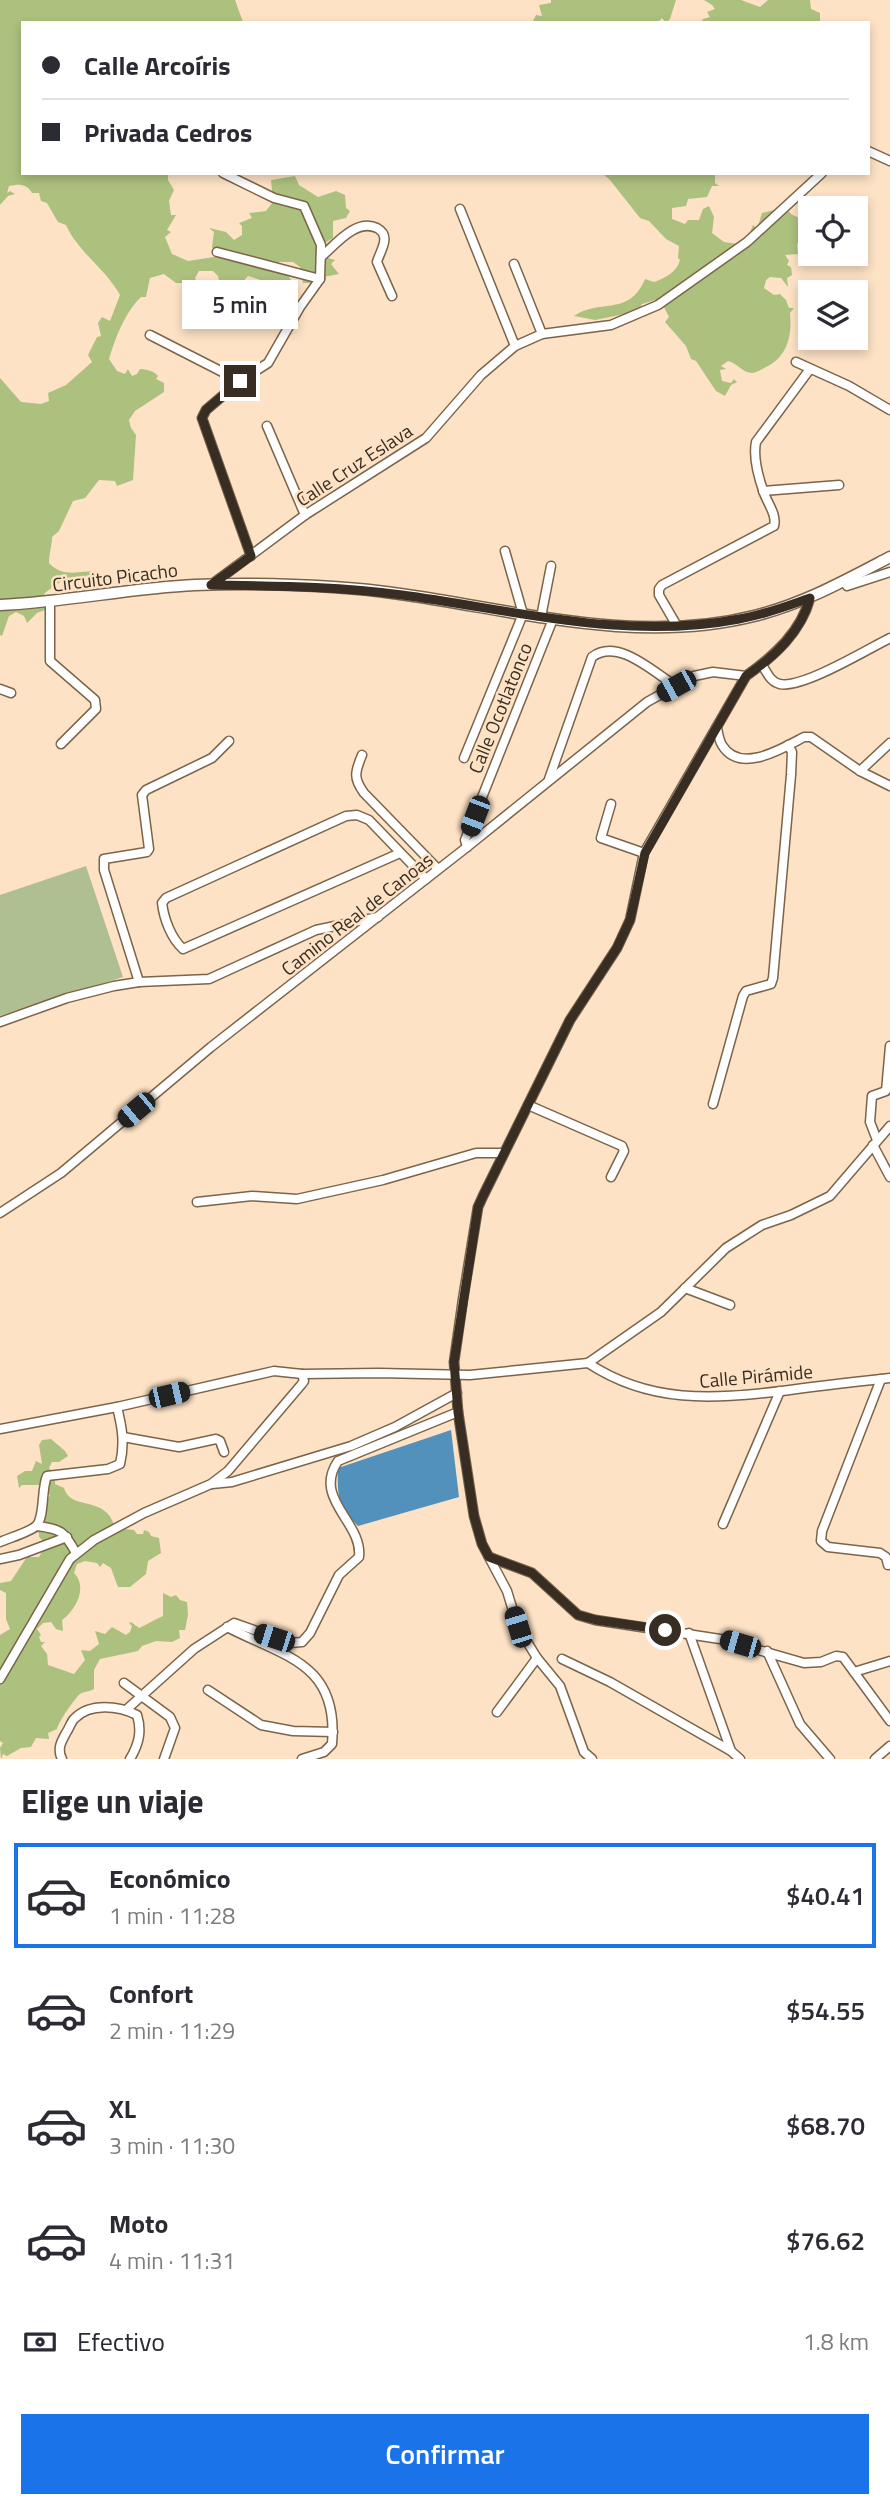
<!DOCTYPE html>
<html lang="es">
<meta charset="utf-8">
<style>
:root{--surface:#fff;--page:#f2f2f3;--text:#2b2b33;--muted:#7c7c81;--line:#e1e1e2;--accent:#1a73e8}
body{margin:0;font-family:"Titillium Web",sans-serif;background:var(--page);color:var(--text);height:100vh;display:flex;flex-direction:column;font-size:26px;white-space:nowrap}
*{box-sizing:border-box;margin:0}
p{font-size:23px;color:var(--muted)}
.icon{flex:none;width:38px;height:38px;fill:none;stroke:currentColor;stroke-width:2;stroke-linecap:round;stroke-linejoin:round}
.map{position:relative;height:1759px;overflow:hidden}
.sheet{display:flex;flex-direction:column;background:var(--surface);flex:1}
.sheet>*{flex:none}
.top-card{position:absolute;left:21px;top:21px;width:849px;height:154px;border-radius:0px;box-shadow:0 4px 10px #0003;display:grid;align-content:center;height:154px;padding:0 21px;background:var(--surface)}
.controls{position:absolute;left:798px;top:196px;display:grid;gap:14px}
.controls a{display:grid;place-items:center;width:70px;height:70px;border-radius:0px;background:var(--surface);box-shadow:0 4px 10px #0003;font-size:35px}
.end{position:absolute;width:32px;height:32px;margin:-16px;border:9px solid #372d22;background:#fff;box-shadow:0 0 0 4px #fff}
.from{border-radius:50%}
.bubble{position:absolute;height:49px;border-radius:0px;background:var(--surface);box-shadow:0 4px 10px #0003;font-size:23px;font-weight:600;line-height:49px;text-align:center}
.car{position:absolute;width:21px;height:42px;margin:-21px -10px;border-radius:9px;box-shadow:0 0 5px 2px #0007;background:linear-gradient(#222 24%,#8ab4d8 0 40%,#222 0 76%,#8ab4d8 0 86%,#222 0)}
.top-card b{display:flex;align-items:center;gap:24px;height:66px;font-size:26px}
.top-card b+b{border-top:2px solid var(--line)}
.top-card i{width:18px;height:18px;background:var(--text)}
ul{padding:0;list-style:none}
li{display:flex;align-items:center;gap:21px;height:105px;margin:0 14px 10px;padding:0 7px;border:4px solid transparent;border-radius:0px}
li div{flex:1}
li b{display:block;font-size:26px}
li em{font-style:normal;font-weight:600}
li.active{border-color:var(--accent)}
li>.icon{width:63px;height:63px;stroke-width:1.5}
h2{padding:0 21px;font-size:32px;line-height:84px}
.pay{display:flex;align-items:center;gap:18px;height:77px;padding:0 21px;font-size:26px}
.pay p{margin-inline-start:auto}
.cta{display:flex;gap:14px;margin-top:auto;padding:14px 21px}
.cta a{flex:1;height:80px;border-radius:0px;background:var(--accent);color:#fff;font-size:28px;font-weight:600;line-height:80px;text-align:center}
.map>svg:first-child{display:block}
</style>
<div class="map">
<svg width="890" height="1759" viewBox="0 0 890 1759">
<rect width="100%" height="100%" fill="#fde2c5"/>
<path fill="#b0bf92" d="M86,866L123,977L0,1016V895Z"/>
<g fill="#acc17e">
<path d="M0,0H235L243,22L245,23H23V173H168V180L174,190L169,201L171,215H176L167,230L171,232L165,237L172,254L188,261L214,257L216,253L212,247L214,232L209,228L226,232L234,240L242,235V226L239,223L252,218L249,213L266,211L273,202L271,180L295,176L299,185L318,197L336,191L345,195L346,208L350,211L346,218L333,221V238L322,245L324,257L335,260L331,264L339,274L323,277L314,283H303L300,267L293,262H279L276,268L286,272L291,280L270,283L248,276L240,285L242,298L265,308L239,304L232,300L215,301L206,295L207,286L221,288L218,276L213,271H199L195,278L197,283L204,286L199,288L186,283H176L164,274L150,278L146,297H141C125,312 115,339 109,359L117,371L125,374L128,369L132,376L137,374L140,369C146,369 154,371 158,376L156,379L164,383V392L135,411L129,420L131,428L136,435L133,480L117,486L115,481L99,480L85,498L73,501L59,531L52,537C52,546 49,553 49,563C63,578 79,571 97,571L96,575L63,580L46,592L44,594L49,602L45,610L37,613L27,623L24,616L16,612L9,616L2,636L0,635V378L21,402L41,404L49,401L48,393L66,385L92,362L88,355L97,337L101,336L98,323L102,317L110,321L120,295C106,269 78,252 66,225L58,222L47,203L41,201L39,193H32C26,183 19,184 9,186L7,193L10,191L15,194L8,196L0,205Z"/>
<path d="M551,0H676L670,19L666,23L662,18L658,22L649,23H532L536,15L542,16L539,5L551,3Z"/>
<path d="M704,0H741L760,7L768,0H810L811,9L820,13V23H701L703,19L710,17L707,12L715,9L712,5Z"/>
<path d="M602,173H715V183L719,186H712L707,197L688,199L686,206L672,208V219L685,224L688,220H699L703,209L709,206L714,217L712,233L724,242L738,244L749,235L753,225L757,229L762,213L774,210H788L791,214L805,221L799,230L801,232L797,245L798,254L785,255L789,261L787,265L791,267L792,275L787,278L788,287L781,278L770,277L766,280L764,288L774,295L780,294L786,300L789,308H794L790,313C792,335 788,355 768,366C763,368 757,373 752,373C743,373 737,363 728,361L721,366L726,369L720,370L722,381L731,383L734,379L737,382L731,385L725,396L716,391L696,361L691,359L686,346L665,322L669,317L663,305H659L655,300L642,304L637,314V319L625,314L595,320L574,316C601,298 629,317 645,279L654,282C665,278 677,272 680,260L678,258L679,246L666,239L649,221L640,218L610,180Z"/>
<path d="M51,1439L65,1451L68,1456L59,1462H52L49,1468L55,1474V1484L64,1488C71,1512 107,1494 115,1528L134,1530L137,1534H143L144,1530L149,1532L151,1536L159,1538L161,1553L148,1561L146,1574L130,1587H118L111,1568L103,1563L100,1567L97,1563L85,1561L77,1564L74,1573C88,1587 76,1610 62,1620L63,1631L56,1629L51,1622L43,1623L37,1629L41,1635L39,1637L41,1642H45L41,1646L47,1654L48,1665L74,1674L85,1660L81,1650L90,1651L99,1644L95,1631L105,1634L112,1627L126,1635L130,1632L132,1626L129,1623L131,1622L139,1628C148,1624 154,1620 163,1616V1593L171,1597L176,1595L180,1600L187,1602L188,1615L185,1630H179L180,1638L172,1642L156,1641L142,1646L138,1651L100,1659L94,1670V1689C89,1692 83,1691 79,1695C73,1701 59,1721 57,1729L48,1733L49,1739L36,1738L31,1747L21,1748L7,1756L3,1754L1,1759L0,1748L3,1743L0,1741V1635L10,1629L6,1619V1593L0,1590V1583L11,1581L27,1557H39L46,1544L39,1537V1533L32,1530L50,1495L41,1485H22L19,1488L17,1476L25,1471H32L36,1461L42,1464L39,1445L42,1440Z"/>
</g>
<path fill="#5191bc" d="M451,1430L459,1497L358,1526C338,1507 337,1495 338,1468Z"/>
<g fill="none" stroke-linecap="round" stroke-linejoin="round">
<defs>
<g id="minor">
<path d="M868,151L890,161"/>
<path d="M223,173L274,198L304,206L321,245L320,279L300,307L268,363L240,381L206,410L202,418L251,556"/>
<path d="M460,209L515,346"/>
<path d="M217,252L320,279"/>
<path d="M321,257C335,245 356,218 377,228C392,236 380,251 377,262L392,296"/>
<path d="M514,264L542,334"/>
<path d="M150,335L240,381"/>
<path d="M796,362L849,386L890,410"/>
<path d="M267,426L305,515"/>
<path d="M763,491L839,485"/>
<path d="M844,581L847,586L890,572"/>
<path d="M211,585L305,515L426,438L481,375L515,346L542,334L611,325L658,305L747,242L822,173"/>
<path d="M50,603V661L95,700L96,709L61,744"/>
<path d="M541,617L551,566"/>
<path d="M677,626L659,595V589L662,585L774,526C777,515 768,504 764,493C759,479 753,457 756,442L810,369"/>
<path d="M762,665C767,672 770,682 780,684C802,689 868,649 890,638"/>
<path d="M0,689L11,693"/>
<path d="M717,728C718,733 719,740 722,745C740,775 783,748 804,737H811L860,771L890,786"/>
<path d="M362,755C355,772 353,778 364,793L438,869"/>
<path d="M464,758L523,614L505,551"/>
<path d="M860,771L890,743"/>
<path d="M549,779L592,657C618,637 654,673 676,686"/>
<path d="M611,804L601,838L644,853"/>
<path d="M467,847L465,840L553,619"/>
<path d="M400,853L183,949C171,938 164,919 162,903L166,898L346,816L357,815L369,820L426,879"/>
<path d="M139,982L104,870V859L147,852L149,849L142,795L146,790L212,758L229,741"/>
<path d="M0,1022L67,998L114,986L139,982L209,979L316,930L378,917"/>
<path d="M713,1104L743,996L746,991L771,984L773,978L791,775L792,752L788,745"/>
<path d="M528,1105L622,1146L624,1151L611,1177"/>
<path d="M877,1140L870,1122L872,1096L886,1091L890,1046"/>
<path d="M873,1145L890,1177"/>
<path d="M197,1202L252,1196L297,1199L383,1180L476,1153H503"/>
<path d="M0,1213L61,1173L211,1047L467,847L647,702L694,676L713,672L746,676"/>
<path d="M685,1288L730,1305"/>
<path d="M588,1363C650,1404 712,1399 782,1391C818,1386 854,1382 890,1378"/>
<path d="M881,1379L822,1531L821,1541L828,1547L880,1553L886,1557L888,1565"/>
<path d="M0,1429L117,1407L274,1371L302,1374L379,1373L470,1375L588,1363L661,1312L726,1248L762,1225L791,1215L830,1196L890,1126"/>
<path d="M123,1437L179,1447L216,1439L220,1441L224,1452"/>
<path d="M212,1484L232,1482L351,1446L395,1427L457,1393"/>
<path d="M723,1524L780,1391"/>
<path d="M37,1526C61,1529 64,1531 76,1553"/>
<path d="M0,1542C9,1538 30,1532 36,1526C45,1518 41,1489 47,1476L108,1469L120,1464C125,1443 122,1427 117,1407"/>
<path d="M489,1557L532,1573L578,1615L595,1620L720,1639L804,1663L821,1662L836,1656L843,1657L890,1721"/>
<path d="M0,1559L19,1555L67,1537"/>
<path d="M227,1627C285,1657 339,1663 332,1744L324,1752L302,1759"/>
<path d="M689,1633L731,1751"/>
<path d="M767,1651L800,1724L830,1759"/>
<path d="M562,1659L610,1682L731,1751L740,1759"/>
<path d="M854,1672L890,1661"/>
<path d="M0,1679L70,1559L94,1540L144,1513L211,1484L228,1471L301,1385L304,1381L302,1374"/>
<path d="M124,1683L170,1717L175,1728L164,1759"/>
<path d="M208,1690L261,1725L293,1731L333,1732"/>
<path d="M126,1710L194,1649L234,1623L290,1643L302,1642L310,1633L339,1575L359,1557C363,1522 312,1499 338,1461L458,1412"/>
<path d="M497,1712L537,1658"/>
<path d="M62,1759C57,1749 61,1742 66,1733C69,1729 71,1722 74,1719C90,1702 119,1706 137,1715C142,1731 139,1744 130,1759"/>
<path d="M592,1759L584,1752L560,1686L537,1658L518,1627L507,1591L482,1544L474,1516L458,1412L454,1362L463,1299L478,1207L483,1196L570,1020L617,948L630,920L644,853L746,676C774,656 801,632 810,598"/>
<path d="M875,1759L890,1746"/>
</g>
<path id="major" d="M0,605C66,602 130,588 195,585C240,583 288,584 333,587C473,595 614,651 754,616C803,604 846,580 890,557"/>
</defs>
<use href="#minor" stroke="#7b644a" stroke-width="11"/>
<use href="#major" stroke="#7b644a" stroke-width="13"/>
<use href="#minor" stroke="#fff" stroke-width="8"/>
<use href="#major" stroke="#fff" stroke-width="10"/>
</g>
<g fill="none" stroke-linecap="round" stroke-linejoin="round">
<path stroke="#372d22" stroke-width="9" d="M240,381L206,410L202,418L251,556L211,585C275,586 338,586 402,595C515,610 625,641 739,619C764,615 787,606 810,598C801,632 775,656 746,676L645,853L630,920L617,948L570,1020L483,1196L478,1207L454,1362L458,1412L474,1516L482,1544L489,1557L532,1573L578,1615L596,1620L665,1630"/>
</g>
<g text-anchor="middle" stroke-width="5" stroke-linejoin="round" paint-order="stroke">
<g font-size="19" fill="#372d22" stroke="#fde2c5">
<text transform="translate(354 465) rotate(-33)" y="7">Calle Cruz Eslava</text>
<text transform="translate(115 577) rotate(-7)" y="7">Circuito Picacho</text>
<text transform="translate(500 708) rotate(-68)" y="7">Calle Ocotlatonco</text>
<text transform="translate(357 914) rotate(-38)" y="7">Camino Real de Canoas</text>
<text transform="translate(756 1376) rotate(-5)" y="7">Calle Pirámide</text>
</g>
</g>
</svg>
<div class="controls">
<a><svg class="icon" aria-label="locate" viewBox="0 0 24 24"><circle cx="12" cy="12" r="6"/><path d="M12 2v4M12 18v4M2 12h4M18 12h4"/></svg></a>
<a><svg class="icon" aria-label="layers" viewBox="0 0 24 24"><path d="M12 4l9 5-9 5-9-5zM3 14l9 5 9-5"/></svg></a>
</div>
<i class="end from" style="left:665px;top:1630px"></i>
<i class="end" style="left:240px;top:381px"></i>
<div class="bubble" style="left:182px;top:280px;width:116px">5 min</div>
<i class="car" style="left:676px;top:686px;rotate:241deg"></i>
<i class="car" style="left:475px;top:816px;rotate:201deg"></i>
<i class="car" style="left:136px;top:1110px;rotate:230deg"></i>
<i class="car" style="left:169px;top:1395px;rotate:77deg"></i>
<i class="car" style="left:518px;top:1627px;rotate:343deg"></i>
<i class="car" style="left:274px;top:1638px;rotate:288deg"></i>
<i class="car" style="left:740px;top:1644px;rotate:286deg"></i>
<div class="top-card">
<b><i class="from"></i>Calle Arcoíris</b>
<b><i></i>Privada Cedros</b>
</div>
</div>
<section class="sheet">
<h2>Elige un viaje</h2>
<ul>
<li class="active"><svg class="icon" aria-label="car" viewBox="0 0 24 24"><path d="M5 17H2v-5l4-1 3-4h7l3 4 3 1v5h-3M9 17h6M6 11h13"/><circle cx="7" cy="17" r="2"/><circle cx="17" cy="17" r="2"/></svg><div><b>Económico</b><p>1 min · 11:28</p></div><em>$40.41</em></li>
<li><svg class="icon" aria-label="car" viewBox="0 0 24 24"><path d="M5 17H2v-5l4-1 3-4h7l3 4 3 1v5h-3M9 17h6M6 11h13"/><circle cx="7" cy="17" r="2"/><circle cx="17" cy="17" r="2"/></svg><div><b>Confort</b><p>2 min · 11:29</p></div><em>$54.55</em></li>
<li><svg class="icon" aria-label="car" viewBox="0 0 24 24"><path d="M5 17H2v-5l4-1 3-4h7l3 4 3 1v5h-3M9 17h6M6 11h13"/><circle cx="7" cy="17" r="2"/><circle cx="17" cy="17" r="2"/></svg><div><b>XL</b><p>3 min · 11:30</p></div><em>$68.70</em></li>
<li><svg class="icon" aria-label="car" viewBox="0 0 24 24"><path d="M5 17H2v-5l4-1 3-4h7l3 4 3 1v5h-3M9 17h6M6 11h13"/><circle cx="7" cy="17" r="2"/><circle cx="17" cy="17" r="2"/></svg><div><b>Moto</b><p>4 min · 11:31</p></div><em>$76.62</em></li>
</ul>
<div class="pay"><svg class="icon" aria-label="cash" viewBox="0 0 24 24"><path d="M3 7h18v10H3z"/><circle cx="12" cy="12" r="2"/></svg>Efectivo<p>1.8 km</p></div>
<div class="cta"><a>Confirmar</a></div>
</section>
